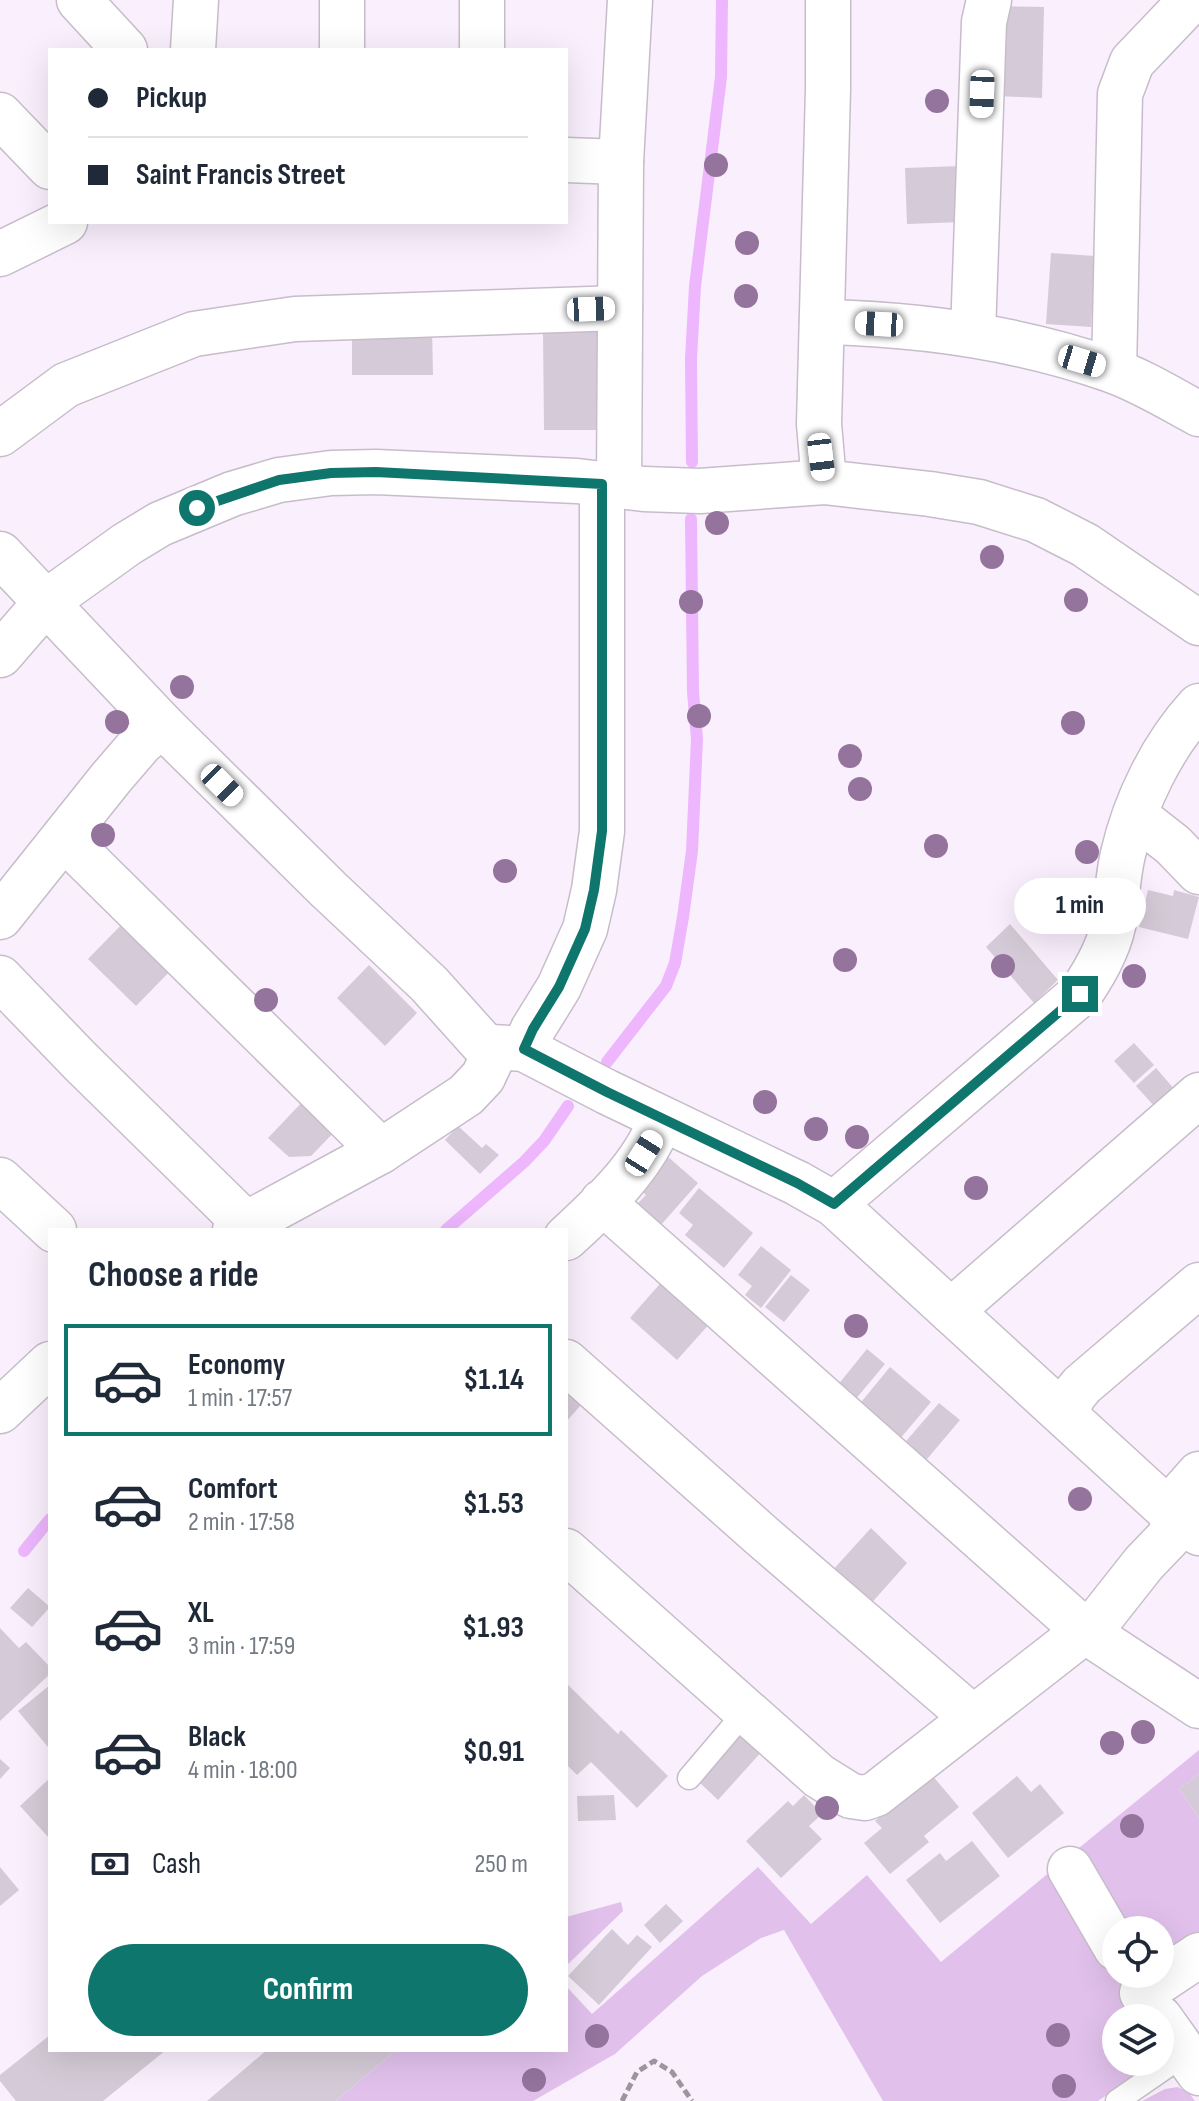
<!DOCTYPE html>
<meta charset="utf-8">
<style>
:root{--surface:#fff;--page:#f2f2f3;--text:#1f2937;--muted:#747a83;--line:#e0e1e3;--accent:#0f766e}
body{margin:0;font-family:"Sofia Sans Condensed",sans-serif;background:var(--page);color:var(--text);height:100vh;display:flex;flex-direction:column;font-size:30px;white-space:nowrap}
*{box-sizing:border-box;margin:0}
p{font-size:26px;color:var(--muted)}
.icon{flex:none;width:44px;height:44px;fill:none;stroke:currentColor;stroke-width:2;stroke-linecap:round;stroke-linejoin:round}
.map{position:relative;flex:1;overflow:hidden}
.drawer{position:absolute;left:48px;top:1228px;width:520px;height:824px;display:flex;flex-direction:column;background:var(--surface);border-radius:0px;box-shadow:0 8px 32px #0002}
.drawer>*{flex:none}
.guide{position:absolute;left:48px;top:48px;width:520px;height:176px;border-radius:0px;box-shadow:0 8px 32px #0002;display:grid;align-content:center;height:176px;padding:0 40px;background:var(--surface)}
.tools{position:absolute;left:1102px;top:1916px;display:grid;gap:16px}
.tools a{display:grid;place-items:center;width:72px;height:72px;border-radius:50%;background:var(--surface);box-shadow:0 8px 32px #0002;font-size:40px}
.end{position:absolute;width:36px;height:36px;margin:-18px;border:10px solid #0f766e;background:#fff;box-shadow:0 0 0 4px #fff}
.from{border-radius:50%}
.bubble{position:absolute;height:56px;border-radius:28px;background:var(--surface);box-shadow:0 8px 32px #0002;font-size:26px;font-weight:700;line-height:56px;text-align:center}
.car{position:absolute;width:24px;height:48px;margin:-24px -12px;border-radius:10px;box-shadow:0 0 6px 2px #0007;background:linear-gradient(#fff 24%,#345 0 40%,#fff 0 76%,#345 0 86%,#fff 0)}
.guide b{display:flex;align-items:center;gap:28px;height:76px;font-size:30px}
.guide b+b{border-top:2px solid var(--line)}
.guide i{width:20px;height:20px;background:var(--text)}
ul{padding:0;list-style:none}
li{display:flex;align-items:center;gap:24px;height:112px;margin:0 16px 12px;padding:0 24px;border:4px solid transparent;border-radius:0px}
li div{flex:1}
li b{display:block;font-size:30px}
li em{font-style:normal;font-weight:700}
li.selected{border-color:var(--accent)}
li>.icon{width:72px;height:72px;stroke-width:1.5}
h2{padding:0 40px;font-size:36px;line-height:96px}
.pay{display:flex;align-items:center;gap:20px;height:88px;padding:0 40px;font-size:30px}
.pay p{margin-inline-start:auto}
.cta{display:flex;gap:16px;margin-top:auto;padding:16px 40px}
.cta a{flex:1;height:92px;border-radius:48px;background:var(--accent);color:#fff;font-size:32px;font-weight:700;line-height:92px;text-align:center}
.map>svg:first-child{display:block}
</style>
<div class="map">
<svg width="1199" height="2101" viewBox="0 0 1199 2101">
<rect width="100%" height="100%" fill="#faeffd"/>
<g fill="#e1c1ec">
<path d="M1199,1750V1774L1179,1789L1199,1818V1943L1160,1968V1930H1119L1074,1852Z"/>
<path d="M758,1867L811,1924L867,1875L941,1962L1051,1871L1144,2018H1116V2062H1156L1098,2101H883L784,1930L761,1938L702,1976L615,2054L533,2101H336L396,2050H566V1986L592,2014Z"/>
<path d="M621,1902L623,1911L566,1966V1917Z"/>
<path d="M1178,2087L1189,2093L1195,2101H1142L1165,2089Z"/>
</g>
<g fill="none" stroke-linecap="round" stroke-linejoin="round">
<g stroke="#edb6fd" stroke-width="12">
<path d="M692,462L691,359L695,286L721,77L722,0"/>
<path d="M607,1062L666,986L675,963L683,917L692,851L697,739L693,692L691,519"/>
<path d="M446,1230L524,1162L544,1141L568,1106"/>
<path d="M24,1551L50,1519"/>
</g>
</g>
<g fill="#d5cbd8">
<path d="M998,6L1044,7L1042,98L996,96Z"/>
<path d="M961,166L963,222L907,224L905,168Z"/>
<path d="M1051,253L1095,256L1091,327L1046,324Z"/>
<path d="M432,327L433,375H352V328Z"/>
<path d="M543,332H599V430H544Z"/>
<path d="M1148,890L1173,896L1174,890L1199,897L1188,939L1139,927Z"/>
<path d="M126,920L174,967L136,1006L88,959Z"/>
<path d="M1010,924L1058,980L1034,1003L986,947Z"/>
<path d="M369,965L417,1013L385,1046L337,998Z"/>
<path d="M1134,1043L1154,1065L1134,1083L1114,1061Z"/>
<path d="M1156,1068L1175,1090L1155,1107L1136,1086Z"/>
<path d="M307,1097L339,1127L311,1156L289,1157L268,1138Z"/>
<path d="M458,1126L482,1148L486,1144L499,1155L480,1174L445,1140Z"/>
<path d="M667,1156L698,1183L660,1226L636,1205L646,1195L638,1188Z"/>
<path d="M699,1188L753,1233L724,1268L685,1235L693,1225L679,1213Z"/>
<path d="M761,1246L791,1270L761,1308L745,1295L752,1286L738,1275Z"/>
<path d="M791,1275L810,1290L784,1322L765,1307Z"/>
<path d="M665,1278L712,1321L677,1360L630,1318Z"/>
<path d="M867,1349L885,1364L854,1401L837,1386Z"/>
<path d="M890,1367L931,1402L899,1440L858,1406Z"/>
<path d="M566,1378L588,1397L566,1422Z"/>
<path d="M939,1403L960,1420L922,1465L901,1447Z"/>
<path d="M871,1528L907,1563L868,1607L831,1572Z"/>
<path d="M28,1588L50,1607L32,1627L10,1608Z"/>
<path d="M0,1628L19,1648L26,1642L50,1667V1674L0,1721Z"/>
<path d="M566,1683L618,1734L621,1730L668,1776L637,1808L591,1762L577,1775L566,1764Z"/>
<path d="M50,1685V1745L48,1747L18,1711Z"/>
<path d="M746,1730L765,1748L718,1800L698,1781Z"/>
<path d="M0,1759L10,1768L0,1779Z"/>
<path d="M931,1774L959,1807L924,1836L929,1842L890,1874L864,1843L882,1828L875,1821Z"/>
<path d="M1199,1774V1818L1179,1789Z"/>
<path d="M1017,1776L1031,1792L1040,1784L1064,1813L1008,1858L972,1813Z"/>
<path d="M50,1778V1839L20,1806Z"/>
<path d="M614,1795L616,1820L578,1821L577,1796Z"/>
<path d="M804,1795L822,1814L809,1826L822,1839L781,1878L746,1841L788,1801L793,1806Z"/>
<path d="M972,1841L1000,1876L940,1923L906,1880L940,1853L946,1861Z"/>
<path d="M0,1867L19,1890L0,1906Z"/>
<path d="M666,1904L683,1921L660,1943L644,1925Z"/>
<path d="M612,1929L628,1945L637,1935L652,1947L599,2005L568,1976Z"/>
<path d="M50,2035V2050H166L103,2101H16L0,2081V2075Z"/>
<path d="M267,2050H396L336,2101H207Z"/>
</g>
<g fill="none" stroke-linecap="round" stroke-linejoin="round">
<defs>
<g id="lane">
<path d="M689,1778L745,1712"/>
<path d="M1117,2101L1185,2054"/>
</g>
<g id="street">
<path d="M79,0L125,50"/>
<path d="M482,0V50"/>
<path d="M193,50L196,0"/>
<path d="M342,50V0"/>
<path d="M0,115L50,167"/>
<path d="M566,160L621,162"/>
<path d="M0,254L65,222"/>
<path d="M822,322C921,324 1017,337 1111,370C1142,381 1171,399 1199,414"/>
<path d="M973,333L984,22L989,0"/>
<path d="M1114,371L1120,94L1132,62L1191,0"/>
<path d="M0,434L66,385L194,334L295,319L620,308"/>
<path d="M824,482L819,424L828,89V0"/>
<path d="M619,486L621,162L630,0"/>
<path d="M0,554L162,725L328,889L429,984L482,1043L491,1047L524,1049L607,1092L797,1183L834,1204L1176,1517L1199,1533"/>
<path d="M0,655L46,602L127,544L160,524L232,494L279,480L331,473L376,472L577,481L644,489L700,491L824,482L930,494L979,502L1036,520L1085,545L1199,623"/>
<path d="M1136,816L1173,845L1199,872"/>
<path d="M65,839L381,1151"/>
<path d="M0,917L111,778L141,743L162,725"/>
<path d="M0,978L80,1061L246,1224"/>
<path d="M524,1049L533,1029L559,987L585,929L594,890L602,831V484"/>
<path d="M0,1180L54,1230"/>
<path d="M602,1202L1085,1631L1199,1706"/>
<path d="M834,1204L1080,994C1096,971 1111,945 1115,916C1117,895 1118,875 1123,854C1135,802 1162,746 1199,706"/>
<path d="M235,1230L381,1151L466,1095L483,1077L490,1062L491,1047"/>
<path d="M566,1238C602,1205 644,1166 661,1119"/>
<path d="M951,1311L1199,1095"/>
<path d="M566,1362L762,1536L972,1717"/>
<path d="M0,1411L50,1364"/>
<path d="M1066,1414L1073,1396L1082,1385L1199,1285"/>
<path d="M1168,1509L1199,1474"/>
<path d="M566,1551L819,1776L851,1796L865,1798L876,1794L1099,1620L1144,1563L1169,1537L1176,1517"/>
<path d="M1070,1869L1116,1948"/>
<path d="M1142,1993L1199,1955"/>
<path d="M1160,2018L1199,2073"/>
</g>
</defs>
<use href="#lane" stroke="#c7bdca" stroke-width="25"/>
<use href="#street" stroke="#c7bdca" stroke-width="47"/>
<path stroke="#9c959e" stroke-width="5" stroke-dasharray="8 4" stroke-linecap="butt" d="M622,2101L637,2072L654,2061L672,2072L692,2101"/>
<use href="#lane" stroke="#fff" stroke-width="22"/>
<use href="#street" stroke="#fff" stroke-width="44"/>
</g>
<g fill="#94739c">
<circle cx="937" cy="101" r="12"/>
<circle cx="716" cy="165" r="12"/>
<circle cx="747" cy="243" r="12"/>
<circle cx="746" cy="296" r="12"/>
<circle cx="717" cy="523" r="12"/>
<circle cx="992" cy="557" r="12"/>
<circle cx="1076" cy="600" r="12"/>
<circle cx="691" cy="602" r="12"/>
<circle cx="182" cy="687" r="12"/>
<circle cx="699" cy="716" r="12"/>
<circle cx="117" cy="722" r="12"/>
<circle cx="1073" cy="723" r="12"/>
<circle cx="850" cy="756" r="12"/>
<circle cx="860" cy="789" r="12"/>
<circle cx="103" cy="835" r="12"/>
<circle cx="936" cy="846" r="12"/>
<circle cx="1087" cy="852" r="12"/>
<circle cx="505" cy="871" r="12"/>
<circle cx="845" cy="960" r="12"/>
<circle cx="1003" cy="966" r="12"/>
<circle cx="1134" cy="976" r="12"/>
<circle cx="266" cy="1000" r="12"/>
<circle cx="765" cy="1102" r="12"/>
<circle cx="816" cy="1129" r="12"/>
<circle cx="857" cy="1137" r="12"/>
<circle cx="976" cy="1188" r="12"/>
<circle cx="856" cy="1326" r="12"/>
<circle cx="1080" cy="1499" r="12"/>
<circle cx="1143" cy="1732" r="12"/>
<circle cx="1112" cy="1743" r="12"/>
<circle cx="827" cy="1808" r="12"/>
<circle cx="1132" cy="1826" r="12"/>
<circle cx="1058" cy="2035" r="12"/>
<circle cx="597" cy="2036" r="12"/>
<circle cx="534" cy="2080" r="12"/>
<circle cx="1064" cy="2086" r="12"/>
</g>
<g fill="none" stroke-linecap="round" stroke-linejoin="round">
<path stroke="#0f766e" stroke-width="10" d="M197,508L279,480L331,473L376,472L602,484V831L594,890L585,929L559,987L533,1029L524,1049L607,1092L797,1183L834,1204L1080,994"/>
</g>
</svg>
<div class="tools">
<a><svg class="icon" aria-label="locate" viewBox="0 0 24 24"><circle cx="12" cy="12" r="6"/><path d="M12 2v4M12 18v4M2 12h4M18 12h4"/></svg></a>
<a><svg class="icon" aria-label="layers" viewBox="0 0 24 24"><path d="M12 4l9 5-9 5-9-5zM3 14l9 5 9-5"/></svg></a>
</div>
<i class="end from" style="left:197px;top:508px"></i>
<i class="end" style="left:1080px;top:994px"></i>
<div class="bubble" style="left:1014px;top:878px;width:132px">1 min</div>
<i class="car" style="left:982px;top:94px;rotate:182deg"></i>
<i class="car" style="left:591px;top:309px;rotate:88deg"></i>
<i class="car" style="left:879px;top:324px;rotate:273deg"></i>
<i class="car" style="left:1082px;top:361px;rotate:107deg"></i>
<i class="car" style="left:821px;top:457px;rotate:173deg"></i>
<i class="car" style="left:222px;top:785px;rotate:135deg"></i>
<i class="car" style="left:644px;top:1153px;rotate:32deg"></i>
<div class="guide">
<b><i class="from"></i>Pickup</b>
<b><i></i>Saint Francis Street</b>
</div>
<section class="drawer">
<h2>Choose a ride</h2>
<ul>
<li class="selected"><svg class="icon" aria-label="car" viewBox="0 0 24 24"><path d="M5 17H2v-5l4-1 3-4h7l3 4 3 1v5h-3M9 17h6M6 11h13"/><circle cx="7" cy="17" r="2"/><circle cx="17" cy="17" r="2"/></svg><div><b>Economy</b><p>1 min · 17:57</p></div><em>$1.14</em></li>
<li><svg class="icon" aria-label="car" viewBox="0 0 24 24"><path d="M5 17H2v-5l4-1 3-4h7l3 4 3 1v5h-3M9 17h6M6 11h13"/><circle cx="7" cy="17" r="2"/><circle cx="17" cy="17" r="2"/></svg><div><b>Comfort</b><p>2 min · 17:58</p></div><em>$1.53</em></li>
<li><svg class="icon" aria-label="car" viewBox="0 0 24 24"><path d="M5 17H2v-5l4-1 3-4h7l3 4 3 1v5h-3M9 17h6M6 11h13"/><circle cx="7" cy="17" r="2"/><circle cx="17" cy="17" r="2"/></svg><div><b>XL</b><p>3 min · 17:59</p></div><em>$1.93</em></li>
<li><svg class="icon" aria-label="car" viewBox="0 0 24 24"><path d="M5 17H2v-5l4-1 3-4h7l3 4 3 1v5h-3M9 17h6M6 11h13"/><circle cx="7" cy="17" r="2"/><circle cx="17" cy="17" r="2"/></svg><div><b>Black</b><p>4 min · 18:00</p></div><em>$0.91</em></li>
</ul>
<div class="pay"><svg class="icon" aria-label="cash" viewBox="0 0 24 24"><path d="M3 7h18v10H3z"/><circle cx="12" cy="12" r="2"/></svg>Cash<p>250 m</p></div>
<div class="cta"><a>Confirm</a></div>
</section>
</div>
